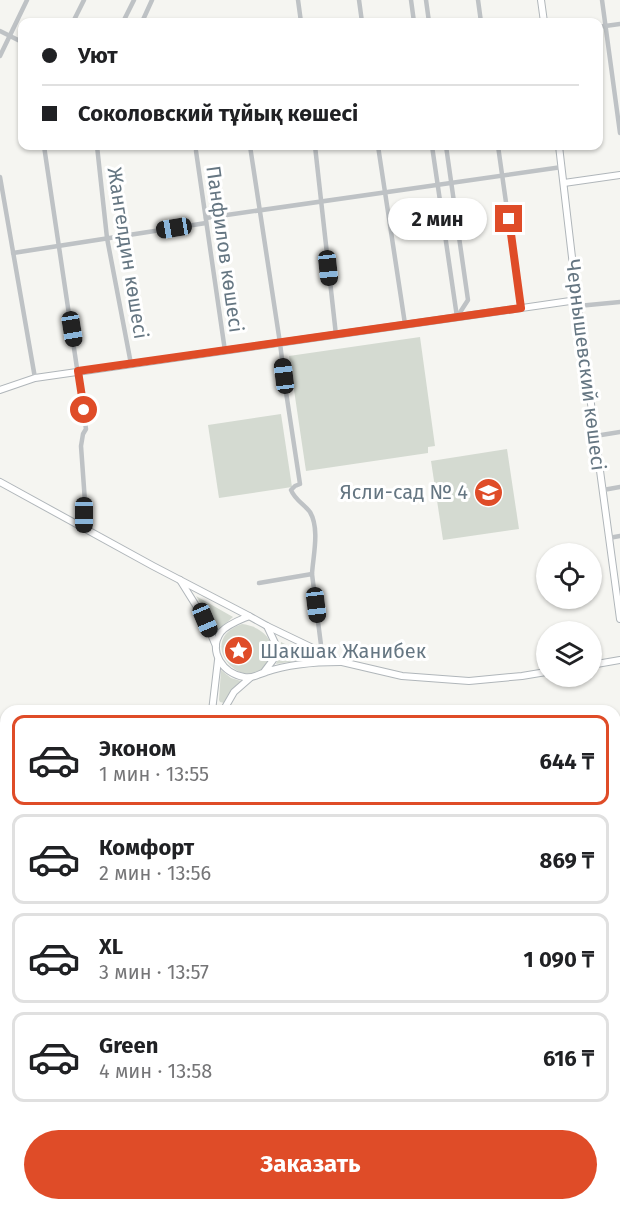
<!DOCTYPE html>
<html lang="ru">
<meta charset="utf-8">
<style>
:root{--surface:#fff;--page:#f2f2f2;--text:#202124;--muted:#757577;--line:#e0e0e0;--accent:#df4c28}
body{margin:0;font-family:"Fira Sans",sans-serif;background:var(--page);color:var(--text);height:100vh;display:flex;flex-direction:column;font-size:22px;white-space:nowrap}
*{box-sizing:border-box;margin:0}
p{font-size:20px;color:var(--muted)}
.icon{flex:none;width:33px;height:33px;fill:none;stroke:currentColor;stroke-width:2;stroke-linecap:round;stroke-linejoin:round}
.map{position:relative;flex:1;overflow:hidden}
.details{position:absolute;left:0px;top:705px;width:621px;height:506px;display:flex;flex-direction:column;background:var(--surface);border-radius:18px 18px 0 0;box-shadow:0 2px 4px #0004}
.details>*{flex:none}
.hud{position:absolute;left:18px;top:18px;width:585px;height:132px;border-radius:12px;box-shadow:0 2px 4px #0004;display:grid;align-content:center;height:132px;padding:0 24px;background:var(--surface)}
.controls{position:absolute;left:536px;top:543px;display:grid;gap:12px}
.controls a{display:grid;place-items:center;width:66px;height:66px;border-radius:50%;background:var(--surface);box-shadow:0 2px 4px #0004;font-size:30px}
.end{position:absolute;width:27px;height:27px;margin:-14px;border:8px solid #df4c28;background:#fff;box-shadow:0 0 0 3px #fff}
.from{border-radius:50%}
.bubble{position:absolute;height:42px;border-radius:21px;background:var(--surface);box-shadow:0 2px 4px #0004;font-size:20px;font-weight:700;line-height:42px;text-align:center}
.car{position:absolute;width:18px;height:36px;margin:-18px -9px;border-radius:8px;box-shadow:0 0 4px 2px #0007;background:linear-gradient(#222 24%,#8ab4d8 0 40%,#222 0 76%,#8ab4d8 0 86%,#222 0)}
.hud b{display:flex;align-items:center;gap:21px;height:57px;font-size:22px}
.hud b+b{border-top:2px solid var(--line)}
.hud i{width:15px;height:15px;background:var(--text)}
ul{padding:10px 0 0;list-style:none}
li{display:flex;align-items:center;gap:18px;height:90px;margin:0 12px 9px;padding:0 12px;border:3px solid var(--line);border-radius:12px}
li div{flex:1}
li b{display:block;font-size:22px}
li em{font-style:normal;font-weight:700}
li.selected{border-color:var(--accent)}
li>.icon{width:54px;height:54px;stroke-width:1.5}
.action{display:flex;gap:12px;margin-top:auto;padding:12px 24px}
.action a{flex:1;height:69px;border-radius:36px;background:var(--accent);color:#fff;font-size:24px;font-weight:700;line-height:69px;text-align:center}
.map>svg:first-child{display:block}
</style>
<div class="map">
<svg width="620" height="1210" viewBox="0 0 620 1210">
<rect width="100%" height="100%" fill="#f5f5f1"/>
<g fill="#e6e7e5">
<path d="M6,1021V1115L0,1119V1022Z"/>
<path d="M6,1160V1204L161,1205L160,1210H0V1162Z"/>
</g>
<g fill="#d4dad1">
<path d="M420,337L435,446L428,447V453L306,471L289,356Z"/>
<path d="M281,414L292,487L219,498L208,425Z"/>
<path d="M507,449L519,529L443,540L431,461Z"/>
<path d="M196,596L233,617L216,632L211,620Z"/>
<path d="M242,624C261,626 280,642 268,662C246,698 192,641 242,624Z"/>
<path d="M281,642L313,658L276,664L281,651Z"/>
<path d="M221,670L231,678L241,681L224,703L220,702L219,700Z"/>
<path d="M620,758V790L615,791V759Z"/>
</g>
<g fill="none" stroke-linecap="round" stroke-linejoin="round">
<defs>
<g id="secondary">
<path d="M541,0L544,22"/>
<path d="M559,146L577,300L620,619"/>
<path d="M564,183L620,175"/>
<path d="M0,390L35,378L577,300"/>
<path d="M0,482L153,566L249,616"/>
<path d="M180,580L205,620L216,646"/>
<path d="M267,626L342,662L402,676L469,681L522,676L546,672"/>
<path d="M591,665L620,660"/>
<path d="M264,672L273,660L275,652V643L267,626L249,616C240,620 228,624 221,632C207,652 224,674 244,677C253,679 258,674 266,672C289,664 315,662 340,662"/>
<path d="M212,711L218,660"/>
<path d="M223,711L234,692L250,678"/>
<path d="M0,1138L6,1134"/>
</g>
</defs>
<use href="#secondary" stroke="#b0b6ba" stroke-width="8"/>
<g stroke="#bec2c5" stroke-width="4.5">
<path d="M298,0L301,22"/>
<path d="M359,0L362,22"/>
<path d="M411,0L414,22"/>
<path d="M426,0L429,22"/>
<path d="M478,0L481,22"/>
<path d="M602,0L620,133"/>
<path d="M73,22L84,0"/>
<path d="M123,22L134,0"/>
<path d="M142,22L152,0"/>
<path d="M598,27L620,24"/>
<path d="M0,31L22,42"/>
<path d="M0,56L27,0"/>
<path d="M44,146L86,429L83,434L81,446L85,502V528"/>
<path d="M97,146L107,238L131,364"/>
<path d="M250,146L280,343L286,392L300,484L295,486L291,490C295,500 304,504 310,512C320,529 313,556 312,574"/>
<path d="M315,146L336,335"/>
<path d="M378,146L405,324"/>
<path d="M432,146L457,317"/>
<path d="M446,146L468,300L457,317"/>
<path d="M498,146L521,308"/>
<path d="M196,151L225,351"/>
<path d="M0,177L35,378"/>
<path d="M206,218L562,167"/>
<path d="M13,253L206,223"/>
<path d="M578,306L620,302"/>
<path d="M595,436L620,432"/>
<path d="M603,490L620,487"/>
<path d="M609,538L620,536"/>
<path d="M259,583L312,574L321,645L318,651"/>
<path d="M615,964L620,962"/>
<path d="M330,1210V1204"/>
</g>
<use href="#secondary" stroke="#fff" stroke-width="6"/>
<g stroke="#9fa6ab" stroke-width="1.5" stroke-dasharray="9 4.5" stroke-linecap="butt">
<path d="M615,869L620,868"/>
<path d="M615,881L620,880"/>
<path d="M615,910L620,909"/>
<path d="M0,972L6,971"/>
<path d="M418,1204L419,1210"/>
<path d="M156,1210L157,1204"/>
</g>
</g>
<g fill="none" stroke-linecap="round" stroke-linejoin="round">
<path stroke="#df4c28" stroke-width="8" d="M84,410L78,371L521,308L509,219"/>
</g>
<defs>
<symbol id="school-disc" viewBox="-11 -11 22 22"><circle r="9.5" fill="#df4c28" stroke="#fff"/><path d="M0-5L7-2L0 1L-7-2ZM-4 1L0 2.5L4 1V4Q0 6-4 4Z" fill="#fff"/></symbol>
<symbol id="sight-disc" viewBox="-11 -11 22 22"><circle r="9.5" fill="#df4c28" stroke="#fff"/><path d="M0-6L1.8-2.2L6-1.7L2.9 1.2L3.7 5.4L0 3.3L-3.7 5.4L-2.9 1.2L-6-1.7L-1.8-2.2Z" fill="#fff"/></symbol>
</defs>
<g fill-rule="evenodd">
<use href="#school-disc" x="472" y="476" width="33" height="33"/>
<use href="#sight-disc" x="222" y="634" width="33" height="33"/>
</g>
<g text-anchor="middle" stroke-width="6" stroke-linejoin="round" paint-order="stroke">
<g font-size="20" fill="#657682" stroke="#fff">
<text transform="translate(225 249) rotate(82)" y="7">Панфилов көшесі</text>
<text transform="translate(128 253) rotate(81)" y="7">Жангелдин көшесі</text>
<text transform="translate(586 365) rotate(83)" y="7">Чернышевский көшесі</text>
</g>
<g font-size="20" fill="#657682" stroke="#fff" text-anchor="end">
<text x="468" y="499">Ясли-сад № 4</text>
<text x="260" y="658" text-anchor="start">Шакшак Жанибек</text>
</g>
</g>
</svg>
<div class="controls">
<a><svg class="icon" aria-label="locate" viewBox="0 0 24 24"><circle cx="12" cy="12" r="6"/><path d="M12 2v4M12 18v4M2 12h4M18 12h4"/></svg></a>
<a><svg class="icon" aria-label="layers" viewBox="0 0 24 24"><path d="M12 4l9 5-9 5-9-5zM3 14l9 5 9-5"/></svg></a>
</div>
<i class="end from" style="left:84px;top:410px"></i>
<i class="end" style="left:509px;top:219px"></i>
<div class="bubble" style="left:388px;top:198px;width:99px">2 мин</div>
<i class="car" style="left:174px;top:228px;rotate:261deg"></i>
<i class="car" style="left:328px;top:268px;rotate:174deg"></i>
<i class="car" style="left:72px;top:329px;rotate:171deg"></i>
<i class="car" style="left:284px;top:376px;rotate:353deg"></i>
<i class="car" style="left:84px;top:515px;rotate:180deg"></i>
<i class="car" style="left:316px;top:605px;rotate:173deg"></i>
<i class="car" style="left:205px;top:620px;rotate:157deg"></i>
<div class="hud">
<b><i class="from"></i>Уют</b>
<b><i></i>Соколовский тұйық көшесі</b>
</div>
<section class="details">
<ul>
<li class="selected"><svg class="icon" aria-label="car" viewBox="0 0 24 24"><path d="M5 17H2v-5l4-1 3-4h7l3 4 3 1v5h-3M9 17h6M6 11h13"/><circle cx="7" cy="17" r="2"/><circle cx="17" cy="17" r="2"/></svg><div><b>Эконом</b><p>1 мин · 13:55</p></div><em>644 ₸</em></li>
<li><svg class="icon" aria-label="car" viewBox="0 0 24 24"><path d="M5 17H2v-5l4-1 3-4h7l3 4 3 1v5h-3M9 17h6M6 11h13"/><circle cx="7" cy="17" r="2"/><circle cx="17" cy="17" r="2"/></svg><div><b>Комфорт</b><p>2 мин · 13:56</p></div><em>869 ₸</em></li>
<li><svg class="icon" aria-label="car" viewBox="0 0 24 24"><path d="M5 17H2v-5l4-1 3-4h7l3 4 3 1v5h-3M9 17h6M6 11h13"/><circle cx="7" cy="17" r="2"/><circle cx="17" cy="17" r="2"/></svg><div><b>XL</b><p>3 мин · 13:57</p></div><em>1 090 ₸</em></li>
<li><svg class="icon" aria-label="car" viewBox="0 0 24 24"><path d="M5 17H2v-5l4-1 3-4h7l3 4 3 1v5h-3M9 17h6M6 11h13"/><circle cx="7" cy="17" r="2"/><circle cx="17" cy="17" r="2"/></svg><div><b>Green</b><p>4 мин · 13:58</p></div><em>616 ₸</em></li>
</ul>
<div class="action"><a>Заказать</a></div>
</section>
</div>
